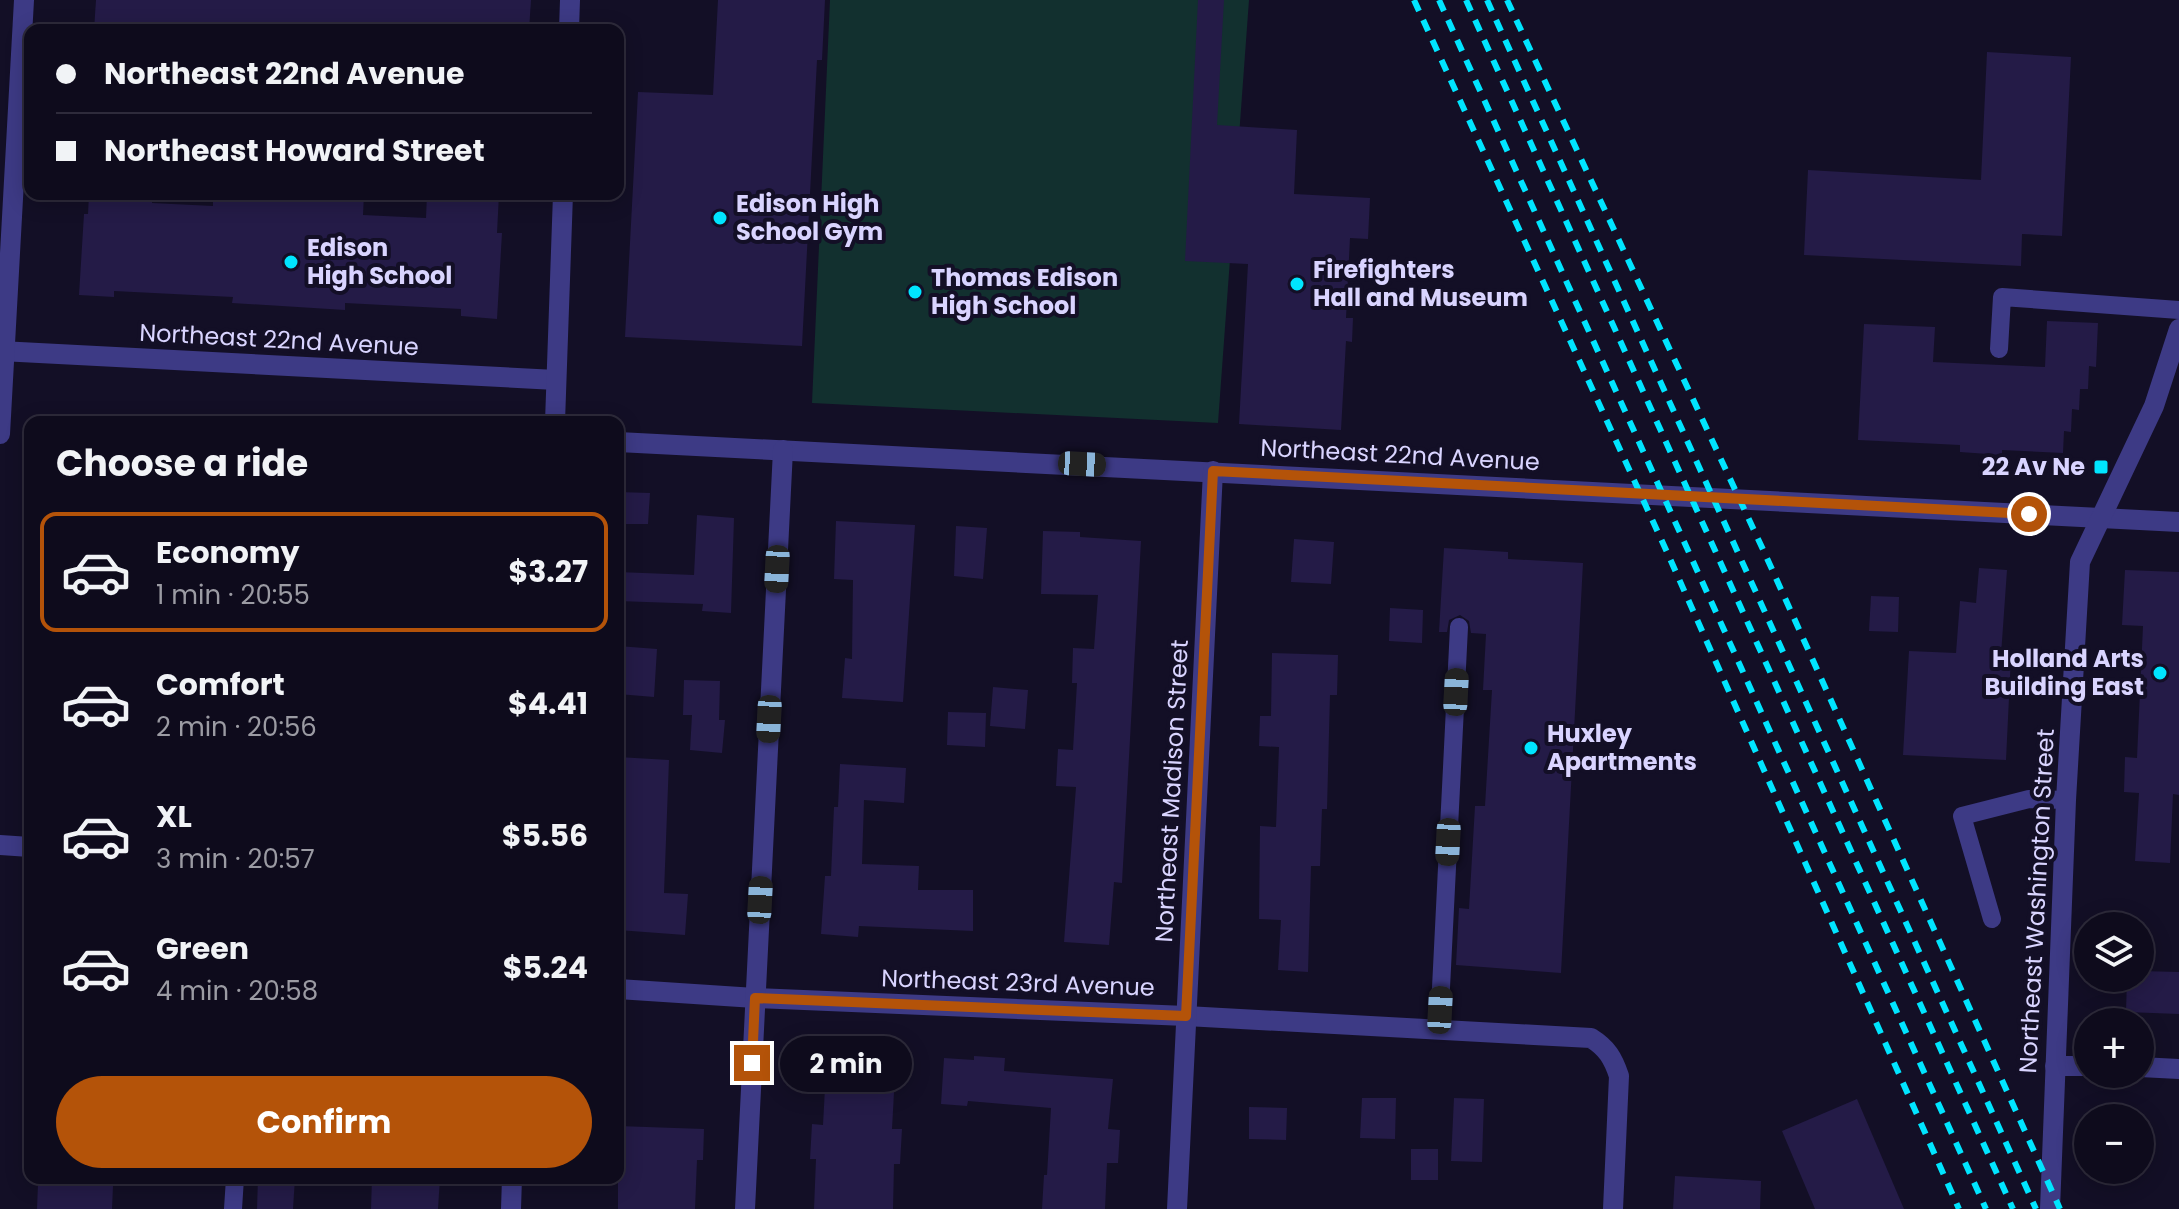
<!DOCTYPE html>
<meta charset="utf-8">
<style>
:root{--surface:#0e0b1c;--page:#171425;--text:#f1f3f6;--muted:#9b9ba3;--line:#2e2b3b;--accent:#b45309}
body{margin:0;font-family:Poppins,sans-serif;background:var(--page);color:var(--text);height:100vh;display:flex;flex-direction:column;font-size:30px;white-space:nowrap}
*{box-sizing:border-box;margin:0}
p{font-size:26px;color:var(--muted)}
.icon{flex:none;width:44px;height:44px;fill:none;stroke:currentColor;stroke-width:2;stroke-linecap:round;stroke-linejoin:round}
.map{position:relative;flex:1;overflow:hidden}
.side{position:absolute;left:24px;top:416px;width:600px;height:768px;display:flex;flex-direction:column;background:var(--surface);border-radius:16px;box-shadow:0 4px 20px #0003,0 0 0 2px var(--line)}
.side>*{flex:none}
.top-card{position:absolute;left:24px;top:24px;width:600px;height:176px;border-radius:16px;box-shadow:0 4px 20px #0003,0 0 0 2px var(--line);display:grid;align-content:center;height:176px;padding:0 32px;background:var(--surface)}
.buttons{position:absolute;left:2074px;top:912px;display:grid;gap:16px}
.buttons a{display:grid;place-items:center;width:80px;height:80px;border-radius:50%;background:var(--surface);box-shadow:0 4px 20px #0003,0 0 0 2px var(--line);font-size:40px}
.end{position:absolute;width:36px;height:36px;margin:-18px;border:10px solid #b45309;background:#fff;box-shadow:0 0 0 4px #fff}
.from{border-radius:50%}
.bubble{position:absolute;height:56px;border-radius:28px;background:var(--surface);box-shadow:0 4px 20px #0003,0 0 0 2px var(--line);font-size:26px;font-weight:700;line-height:56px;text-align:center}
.car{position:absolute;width:24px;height:48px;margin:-24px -12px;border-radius:10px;box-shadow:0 0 6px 2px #0007;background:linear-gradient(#222 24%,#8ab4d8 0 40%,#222 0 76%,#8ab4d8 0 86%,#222 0)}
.top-card b{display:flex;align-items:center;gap:28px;height:76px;font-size:30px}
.top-card b+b{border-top:2px solid var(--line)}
.top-card i{width:20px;height:20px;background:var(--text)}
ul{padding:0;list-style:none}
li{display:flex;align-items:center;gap:24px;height:120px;margin:0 16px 12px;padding:0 16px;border:4px solid transparent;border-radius:16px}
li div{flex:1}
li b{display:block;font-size:30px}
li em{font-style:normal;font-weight:700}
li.active{border-color:var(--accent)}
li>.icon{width:72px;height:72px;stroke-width:1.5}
h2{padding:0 32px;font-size:36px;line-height:96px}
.primary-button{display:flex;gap:16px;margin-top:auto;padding:16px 32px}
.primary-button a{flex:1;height:92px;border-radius:48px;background:var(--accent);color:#fff;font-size:32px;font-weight:700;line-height:92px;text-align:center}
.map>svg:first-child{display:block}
</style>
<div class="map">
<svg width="2179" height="1209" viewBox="0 0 2179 1209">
<rect width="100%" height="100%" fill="#130f26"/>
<path fill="#12302f" d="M830,0H1249L1218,423L812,403Z"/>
<g fill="#241b47">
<path d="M96,0H531L529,30H94Z"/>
<path d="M718,0H825L822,60H817L802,346L625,337L638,92L713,95Z"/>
<path d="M1198,0H1224L1217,125L1297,130L1294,194L1370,198L1368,239L1350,238L1346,318H1353L1352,342L1346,341L1341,430L1239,424L1248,264L1185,261Z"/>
<path d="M1987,52L2071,57L2062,236L2022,234L2021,266L1804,255L1808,170L1981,180Z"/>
<path d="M89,194H153L152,203L213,206V194H364L363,215L426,218L427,194H499L497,233H502L497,319L461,316V309L345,303V310L232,303L233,297L114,291V297L79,295L84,214H88Z"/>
<path d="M2047,321L2098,323L2096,367L2089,366L2088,389H2080L2079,410L2072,409L2071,432L2064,431L2063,453L2002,450V455L1960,452V445L1858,440L1864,324L1935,327L1933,362L2045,367Z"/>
<path d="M618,492L650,493L648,524H618Z"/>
<path d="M697,515L734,518L731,613L702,611L703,604L618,601V572L694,575Z"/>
<path d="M836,521L915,525L903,702L842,698L845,658L852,659L853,580L834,579Z"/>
<path d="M956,526L987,528L983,579L954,576Z"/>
<path d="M1043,531L1080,532V537L1141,541L1122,883L1114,882L1109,945L1064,942L1076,787L1056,786L1058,749L1073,750L1077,683H1072L1073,648L1094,649L1098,595L1041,594Z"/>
<path d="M1294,539L1334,542L1331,584L1291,582Z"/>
<path d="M1444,548L1508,552V559L1583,563L1561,973L1456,965L1459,908L1469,909L1475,806H1485L1492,690H1483L1486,634L1471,633L1469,621L1460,615L1449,620L1447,632H1439Z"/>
<path d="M1979,568L2007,570L2001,655L2011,656L2006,760L1903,755L1909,651L1956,653L1960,601L1976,603Z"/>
<path d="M2125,570L2179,572V795L2173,794L2170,863L2135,861L2139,793L2124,792L2125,757L2137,758L2143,626L2122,625Z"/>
<path d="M1871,596L1899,597L1898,632L1869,631Z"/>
<path d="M1390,608L1423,610L1422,643L1389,641Z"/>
<path d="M618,646L657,649L654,697L618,694Z"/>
<path d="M1272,653L1338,655L1337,695H1330L1327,809H1322L1320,866H1311L1308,972L1278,970L1281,920L1259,919L1260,826L1276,827L1279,747L1259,746L1260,716H1271Z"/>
<path d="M684,680L720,681L719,720H725L722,753L690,750L692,715H683Z"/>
<path d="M993,687L1028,690L1025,729L990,726Z"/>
<path d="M948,712L986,713L985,747L947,745Z"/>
<path d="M618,757L669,760L664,893L688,894L685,935L618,930Z"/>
<path d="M840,764L906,768L904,803L864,800L862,864L919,866L918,890H973V931L859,926L858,937L821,934L825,876H831L834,807H838Z"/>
<path d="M2140,971L2179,972V1014L2126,1012L2127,978H2140Z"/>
<path d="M974,1056L1005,1058L1004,1071L1113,1079L1108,1129L1120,1130L1118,1163H1107L1105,1209H1042L1044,1175H1047L1051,1108L968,1101L967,1106L941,1104L944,1058L974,1060Z"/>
<path d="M826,1069L895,1074L892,1129H902L900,1164H894L893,1209H814L816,1159H810L812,1124L823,1125Z"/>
<path d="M1362,1098H1396L1395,1139L1360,1138Z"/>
<path d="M1454,1098L1484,1099L1482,1162L1451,1161Z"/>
<path d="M1857,1099L1904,1209H1815L1782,1131Z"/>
<path d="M1249,1107L1287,1108L1286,1140L1249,1139Z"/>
<path d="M618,1126L704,1129L703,1160H697L695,1209H618Z"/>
<rect x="1411" y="1149" width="27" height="31"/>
<path d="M1675,1176L1761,1181L1760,1209H1673Z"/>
<path d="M258,1178H295L293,1209H257Z"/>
<path d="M372,1178H440L438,1209H371Z"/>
<path d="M47,1181L66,1183L79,1181L85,1184L113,1186L112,1209H37L38,1184H47Z"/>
</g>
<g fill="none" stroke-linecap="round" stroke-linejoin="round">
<g stroke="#3d3a85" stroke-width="18">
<path d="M1999,349L2002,297L2179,310"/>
<path d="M1992,919L1962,816L2029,799L2066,800"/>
<path d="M1439,1028L1459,627"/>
<path d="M233,1209L235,1178"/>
</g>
<g stroke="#3d3a85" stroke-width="20">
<path d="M0,351L556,380"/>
<path d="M0,434L24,0"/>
<path d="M618,442L2179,522"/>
<path d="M0,845L30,847"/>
<path d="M618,989L755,998L1186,1016L1591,1038C1607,1048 1613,1058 1619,1076L1613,1209"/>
<path d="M2055,1066H2088"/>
<path d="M2140,1067L2179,1069"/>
<path d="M745,1209L783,450"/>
<path d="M1177,1209L1213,471"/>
</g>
<g stroke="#3d3a85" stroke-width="20">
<path d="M569,30L570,0"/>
<path d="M555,422L563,194"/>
<path d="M511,1209L512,1178"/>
<path d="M2050,1209L2066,800L2080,562L2154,406L2179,329"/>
</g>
<g stroke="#00e5ff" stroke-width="6" stroke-dasharray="12 10" stroke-linecap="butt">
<path d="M1414,0L1667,552L1959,1209"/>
<path d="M1439,0L1986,1209"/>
<path d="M1466,0L2013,1209"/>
<path d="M1487,0L2036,1209"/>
<path d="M1507,0L1766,556L2060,1209"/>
</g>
</g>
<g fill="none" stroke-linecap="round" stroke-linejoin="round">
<path stroke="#b45309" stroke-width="10" d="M752,1063L755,998L1186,1016L1213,471L2029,514"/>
</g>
<g fill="#00e5ff" stroke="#130f26" stroke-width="3">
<circle cx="720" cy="218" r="8"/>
<circle cx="291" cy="262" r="8"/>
<circle cx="1297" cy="284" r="8"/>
<circle cx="915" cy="292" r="8"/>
<rect x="2093" y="459" width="16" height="16" rx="4"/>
<circle cx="2160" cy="673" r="8"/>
<circle cx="1531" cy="748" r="8"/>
</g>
<g text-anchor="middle" stroke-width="8" stroke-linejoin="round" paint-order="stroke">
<g font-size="24" font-weight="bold" fill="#d9d4ff" stroke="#130f26" text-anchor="start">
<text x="736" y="212">Edison High<tspan x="736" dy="28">School Gym</tspan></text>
<text x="307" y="256">Edison<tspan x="307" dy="28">High School</tspan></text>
<text x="1313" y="278">Firefighters<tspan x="1313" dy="28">Hall and Museum</tspan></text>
<text x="931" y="286">Thomas Edison<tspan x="931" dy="28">High School</tspan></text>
<text x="2085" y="475" text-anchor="end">22 Av Ne</text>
<text x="2144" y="667" text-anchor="end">Holland Arts<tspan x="2144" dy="28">Building East</tspan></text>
<text x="1547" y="742">Huxley<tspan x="1547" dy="28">Apartments</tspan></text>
</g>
<g font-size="24" fill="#d9d4ff" stroke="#130f26">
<text transform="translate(279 340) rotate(3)" y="8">Northeast 22nd Avenue</text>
<text transform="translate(1400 455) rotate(3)" y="8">Northeast 22nd Avenue</text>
<text transform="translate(1172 791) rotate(-87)" y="8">Northeast Madison Street</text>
<text transform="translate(2037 901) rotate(-87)" y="8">Northeast Washington Street</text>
<text transform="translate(1018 983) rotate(2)" y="8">Northeast 23rd Avenue</text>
</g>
</g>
</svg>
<div class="buttons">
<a><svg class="icon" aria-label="layers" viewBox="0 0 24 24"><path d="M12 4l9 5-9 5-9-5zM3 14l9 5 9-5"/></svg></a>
<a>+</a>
<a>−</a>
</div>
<i class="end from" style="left:2029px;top:514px"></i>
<i class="end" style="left:752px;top:1063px"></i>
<div class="bubble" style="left:780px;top:1036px;width:132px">2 min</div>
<i class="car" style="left:1082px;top:464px;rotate:93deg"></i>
<i class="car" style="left:777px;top:569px;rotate:183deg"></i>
<i class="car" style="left:1456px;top:692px;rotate:3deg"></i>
<i class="car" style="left:769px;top:719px;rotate:183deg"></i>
<i class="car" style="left:1448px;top:842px;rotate:183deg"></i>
<i class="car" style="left:760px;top:900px;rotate:3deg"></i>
<i class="car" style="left:1440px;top:1010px;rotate:3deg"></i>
<div class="top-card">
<b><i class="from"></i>Northeast 22nd Avenue</b>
<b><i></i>Northeast Howard Street</b>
</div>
<section class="side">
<h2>Choose a ride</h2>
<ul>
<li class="active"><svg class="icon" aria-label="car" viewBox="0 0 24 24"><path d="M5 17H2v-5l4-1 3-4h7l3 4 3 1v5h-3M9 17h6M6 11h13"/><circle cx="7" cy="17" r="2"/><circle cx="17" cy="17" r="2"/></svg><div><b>Economy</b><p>1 min · 20:55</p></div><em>$3.27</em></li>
<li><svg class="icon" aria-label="car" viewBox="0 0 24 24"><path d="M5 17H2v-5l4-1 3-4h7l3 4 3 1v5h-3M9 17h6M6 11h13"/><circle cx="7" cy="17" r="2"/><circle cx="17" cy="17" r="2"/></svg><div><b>Comfort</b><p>2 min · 20:56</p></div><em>$4.41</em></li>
<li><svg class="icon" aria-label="car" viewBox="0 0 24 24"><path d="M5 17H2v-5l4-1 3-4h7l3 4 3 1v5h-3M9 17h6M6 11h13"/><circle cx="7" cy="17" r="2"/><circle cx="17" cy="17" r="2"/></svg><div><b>XL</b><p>3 min · 20:57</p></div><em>$5.56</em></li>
<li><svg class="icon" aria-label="car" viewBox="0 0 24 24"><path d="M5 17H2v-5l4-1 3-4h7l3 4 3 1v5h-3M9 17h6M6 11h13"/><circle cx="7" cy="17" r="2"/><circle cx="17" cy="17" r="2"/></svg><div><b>Green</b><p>4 min · 20:58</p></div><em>$5.24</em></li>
</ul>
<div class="primary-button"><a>Confirm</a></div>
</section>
</div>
